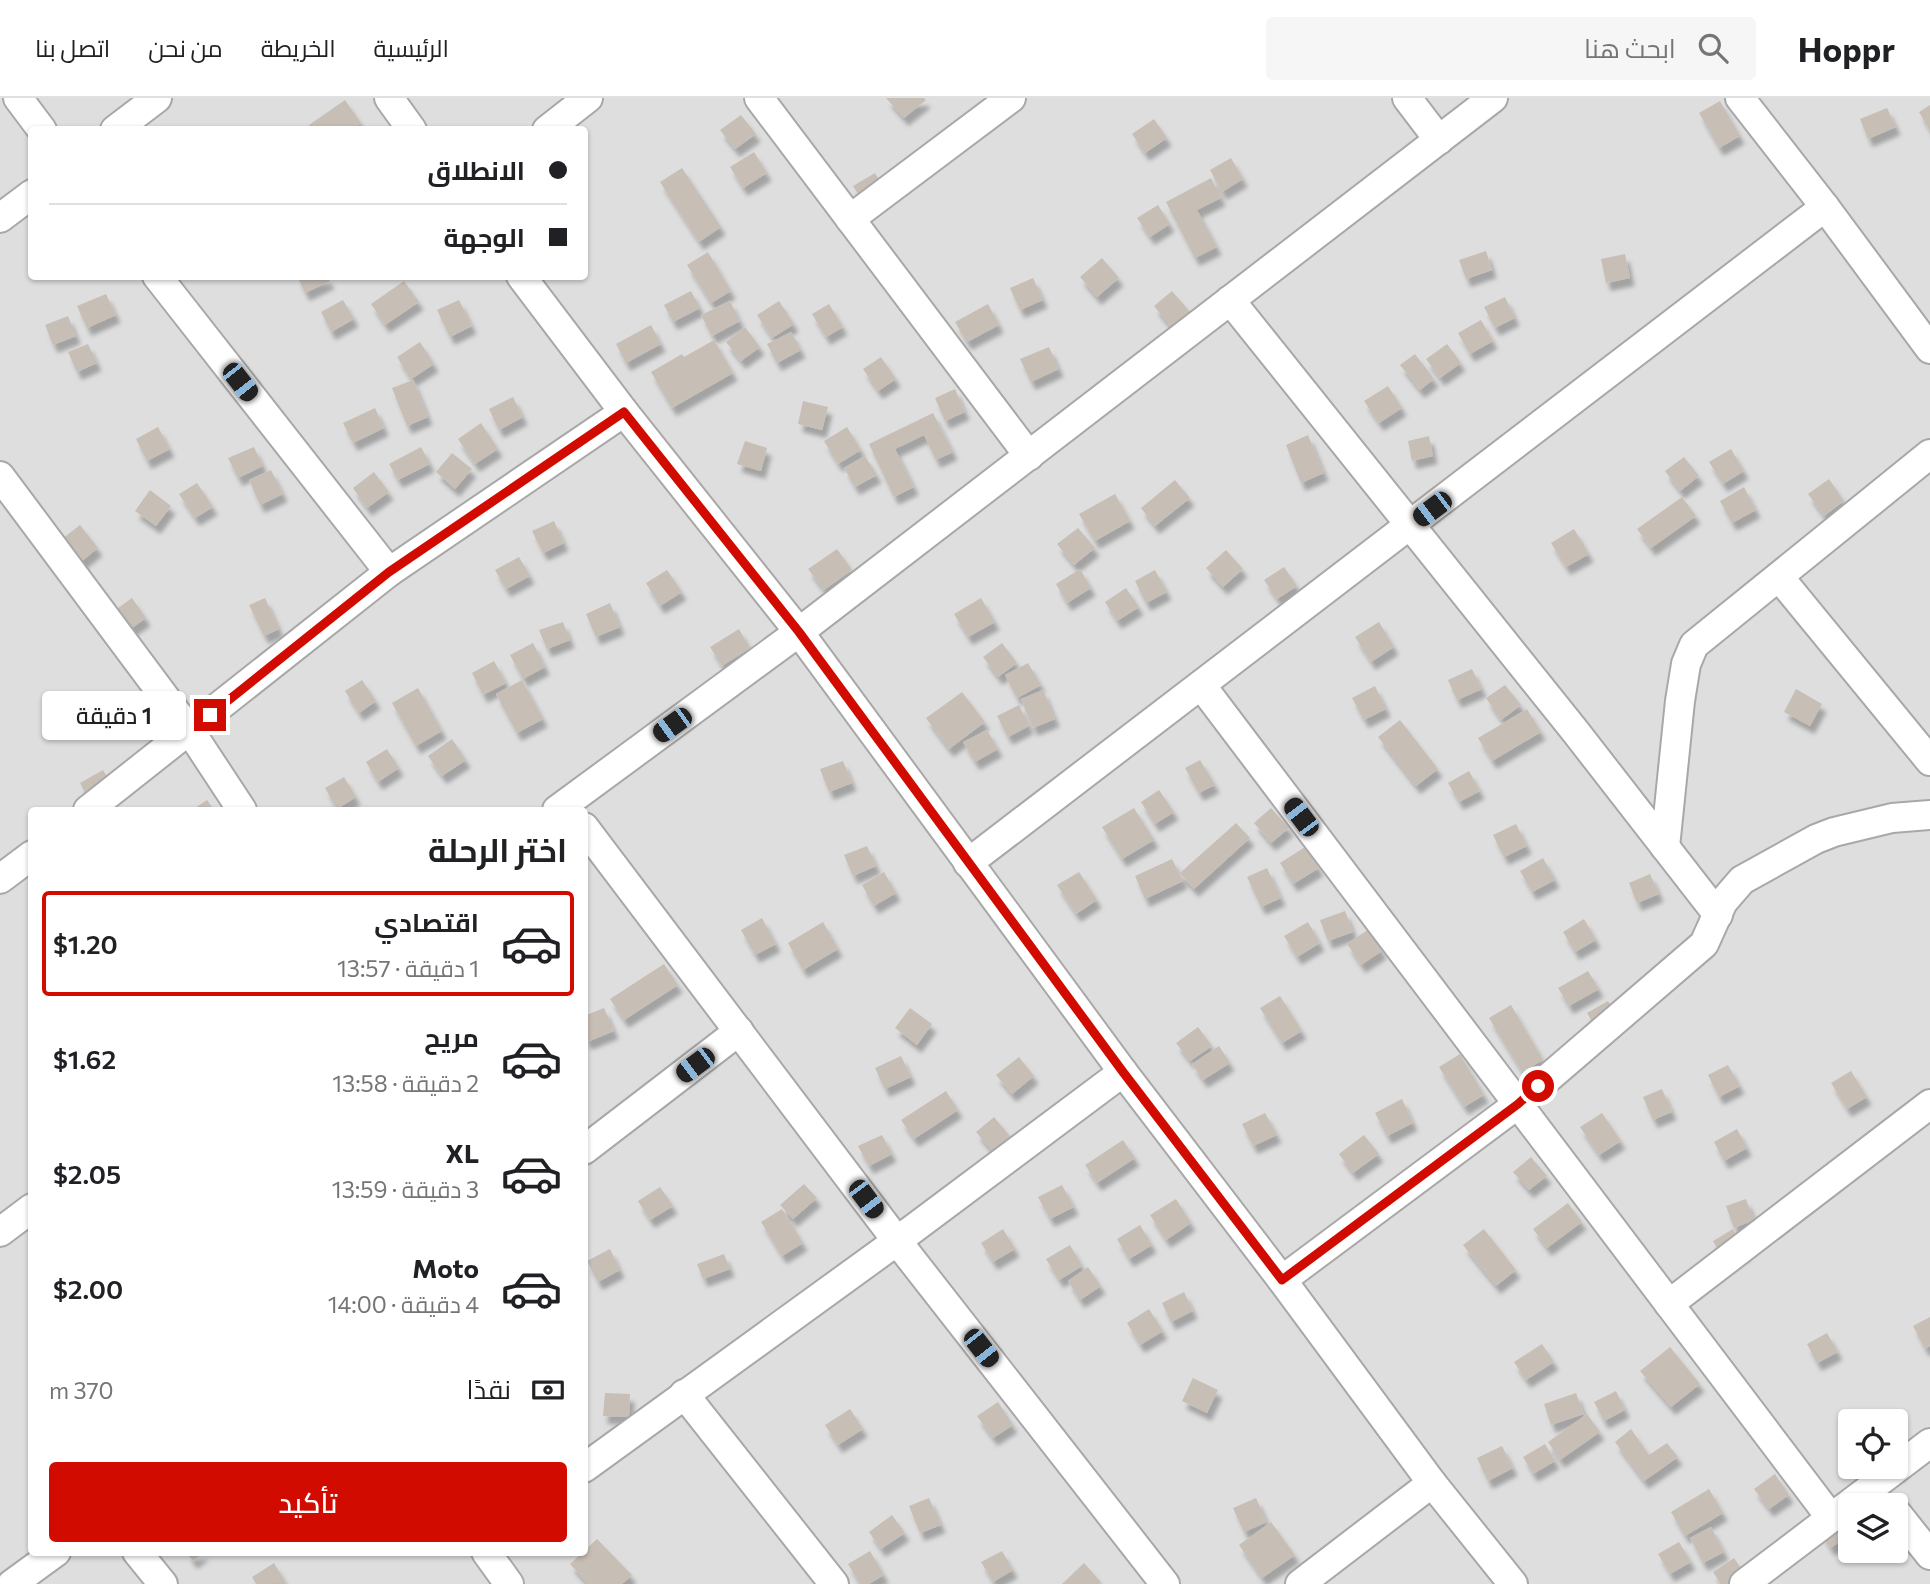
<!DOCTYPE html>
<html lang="ar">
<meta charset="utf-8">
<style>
:root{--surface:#fff;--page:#f6f6f6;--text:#202124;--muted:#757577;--line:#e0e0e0;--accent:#d20b00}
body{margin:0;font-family:Commissioner,Cairo,sans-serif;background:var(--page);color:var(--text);direction:rtl;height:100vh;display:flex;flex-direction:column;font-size:26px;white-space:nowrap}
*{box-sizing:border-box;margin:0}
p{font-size:23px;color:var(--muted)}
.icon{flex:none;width:38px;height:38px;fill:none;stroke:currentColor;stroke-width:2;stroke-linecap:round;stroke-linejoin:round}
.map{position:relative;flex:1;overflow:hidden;direction:ltr}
.drawer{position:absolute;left:28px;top:709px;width:560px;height:749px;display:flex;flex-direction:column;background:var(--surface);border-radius:7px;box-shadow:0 2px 5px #0004;direction:rtl}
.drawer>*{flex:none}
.guide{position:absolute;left:28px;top:28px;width:560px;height:154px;border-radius:7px;box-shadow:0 2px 5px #0004;direction:rtl;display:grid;align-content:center;height:154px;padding:0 21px;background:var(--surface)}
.controls{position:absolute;left:1838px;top:1311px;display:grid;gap:14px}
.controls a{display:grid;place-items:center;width:70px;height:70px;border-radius:7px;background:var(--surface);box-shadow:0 2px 5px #0004;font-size:35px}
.end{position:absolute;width:32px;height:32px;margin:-16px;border:9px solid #d20b00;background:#fff;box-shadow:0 0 0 4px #fff}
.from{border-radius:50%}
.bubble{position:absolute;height:49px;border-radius:7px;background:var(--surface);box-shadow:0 2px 5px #0004;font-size:23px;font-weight:600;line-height:49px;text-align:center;direction:rtl}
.car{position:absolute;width:21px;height:42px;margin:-21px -10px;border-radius:9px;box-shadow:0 0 5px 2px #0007;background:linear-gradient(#222 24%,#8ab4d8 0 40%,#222 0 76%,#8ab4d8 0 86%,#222 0)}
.guide b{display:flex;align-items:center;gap:24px;height:66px;font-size:26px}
.guide b+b{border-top:2px solid var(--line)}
.guide i{width:18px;height:18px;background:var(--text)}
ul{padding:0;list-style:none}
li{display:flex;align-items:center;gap:21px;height:105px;margin:0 14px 10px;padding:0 7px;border:4px solid transparent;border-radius:7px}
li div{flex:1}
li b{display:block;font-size:26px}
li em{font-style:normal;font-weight:600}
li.current{border-color:var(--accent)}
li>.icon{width:63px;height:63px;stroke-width:1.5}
h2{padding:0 21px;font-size:32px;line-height:84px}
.pay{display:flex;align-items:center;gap:18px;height:77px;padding:0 21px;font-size:26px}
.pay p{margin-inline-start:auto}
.action{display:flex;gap:14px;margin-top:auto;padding:14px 21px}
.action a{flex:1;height:80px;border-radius:7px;background:var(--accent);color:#fff;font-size:28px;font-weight:600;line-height:80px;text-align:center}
header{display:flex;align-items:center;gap:42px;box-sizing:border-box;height:98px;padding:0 35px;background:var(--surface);border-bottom:2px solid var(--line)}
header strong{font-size:33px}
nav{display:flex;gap:38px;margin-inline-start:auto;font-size:24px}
.search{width:490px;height:63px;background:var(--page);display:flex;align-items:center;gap:18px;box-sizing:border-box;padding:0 24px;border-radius:7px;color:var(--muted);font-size:26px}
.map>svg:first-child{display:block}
</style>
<header>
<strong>Hoppr</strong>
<div class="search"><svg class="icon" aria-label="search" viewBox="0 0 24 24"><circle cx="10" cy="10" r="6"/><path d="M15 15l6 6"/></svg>ابحث هنا</div>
<nav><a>الرئيسية</a><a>الخريطة</a><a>من نحن</a><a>اتصل بنا</a></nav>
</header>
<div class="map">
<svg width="1930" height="1486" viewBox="0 0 1930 1486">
<defs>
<filter id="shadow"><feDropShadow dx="4.5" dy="8" stdDeviation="2" flood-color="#0004"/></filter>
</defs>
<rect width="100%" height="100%" fill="#f1efe7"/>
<path fill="#dfdede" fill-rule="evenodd" d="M0,0H1930V1486H0ZM32,32H584V178H32ZM32,712H584V1454H32ZM1850,1323H1895V1368H1850ZM1850,1407H1895V1452H1850Z"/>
<g fill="#c7beb6" filter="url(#shadow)">
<path d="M886,0H924L926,2L904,20Z"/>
<path d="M345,2L361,25L352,32H312L309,27Z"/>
<path d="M1720,3L1740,38L1719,50L1699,15Z"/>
<path d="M1930,7V33L1919,14Z"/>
<path d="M1887,10L1896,29L1868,41L1860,21Z"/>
<path d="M741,17L756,36L735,51L720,32Z"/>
<path d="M1154,21L1167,40L1145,55L1132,36Z"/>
<path d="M754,54L767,75L743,90L730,69Z"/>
<path d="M1231,60L1243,81L1222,94L1210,72Z"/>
<path d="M682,70L721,129L699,144L660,84Z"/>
<path d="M875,75L887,95L865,108L853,88Z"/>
<path d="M1211,80L1221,100L1197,112L1217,149L1195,160L1166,104Z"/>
<path d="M1158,107L1170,126L1150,139L1137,120Z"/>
<path d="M1486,153L1492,172L1466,181L1459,162Z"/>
<path d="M708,154L731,193L711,205L687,167Z"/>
<path d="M1625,156L1630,180L1606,185L1601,161Z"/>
<path d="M1102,160L1119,180L1097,199L1080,179Z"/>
<path d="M297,178H327L330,183L305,195Z"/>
<path d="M1033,180L1043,202L1020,212L1010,190Z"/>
<path d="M404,183L419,204L385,227L371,206Z"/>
<path d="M691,193L700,210L673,224L664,207Z"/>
<path d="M1172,193L1190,214L1171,229L1154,208Z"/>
<path d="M106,196L116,217L87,230L77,208Z"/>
<path d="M1505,199L1515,220L1495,230L1484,209Z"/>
<path d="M343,202L354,221L331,234L321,214Z"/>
<path d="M459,202L472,228L450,239L437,212Z"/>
<path d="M730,203L740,223L712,238L701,217Z"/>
<path d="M779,203L794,226L772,240L757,217Z"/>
<path d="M829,206L843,229L826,239L812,216Z"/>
<path d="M988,206L999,227L967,244L955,224Z"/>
<path d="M68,218L76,238L53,247L45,227Z"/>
<path d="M1481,222L1493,243L1470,256L1458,235Z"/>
<path d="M651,227L661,246L626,265L616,246Z"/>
<path d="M745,229L760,249L741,263L726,244Z"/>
<path d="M791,234L801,252L777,265L767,246Z"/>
<path d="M714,242L733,275L672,310L651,274L682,256L684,259Z"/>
<path d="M420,244L434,266L411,281L397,259Z"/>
<path d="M88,246L97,265L77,274L68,254Z"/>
<path d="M1447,246L1461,265L1440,280L1426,261Z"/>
<path d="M1049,249L1059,271L1031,284L1020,261Z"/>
<path d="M1415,256L1434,281L1420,292L1400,267Z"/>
<path d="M881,259L896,281L878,293L863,271Z"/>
<path d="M413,282L428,319L407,328L392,290Z"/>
<path d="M1388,288L1402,310L1379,325L1364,303Z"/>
<path d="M955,291L965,314L945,323L935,300Z"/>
<path d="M513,299L523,319L499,332L489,311Z"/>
<path d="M803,303L828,309L822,332L798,326Z"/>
<path d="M375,310L384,330L353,345L343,325Z"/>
<path d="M933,315L953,354L936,362L924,337L895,351L914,389L894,399L869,346Z"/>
<path d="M481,325L498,351L475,366L458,341Z"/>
<path d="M158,329L170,351L147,363L136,341Z"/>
<path d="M847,329L861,352L838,366L824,343Z"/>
<path d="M1308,337L1324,375L1301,385L1286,347Z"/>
<path d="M1429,338L1433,358L1412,363L1408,343Z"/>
<path d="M745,343L767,350L761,373L737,366Z"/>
<path d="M254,349L263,368L238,380L228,360Z"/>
<path d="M421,349L430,366L398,382L389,366Z"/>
<path d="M1731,351L1744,373L1723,386L1709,364Z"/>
<path d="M452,355L472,371L455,391L436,374Z"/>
<path d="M865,358L877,377L855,389L844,370Z"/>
<path d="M1684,359L1699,378L1680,393L1665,373Z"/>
<path d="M271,372L283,396L260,407L249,382Z"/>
<path d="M374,374L389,394L367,410L353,390Z"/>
<path d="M1829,381L1844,403L1824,418L1808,396Z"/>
<path d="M1175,382L1190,400L1155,428L1141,410Z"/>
<path d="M197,385L213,409L195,420L179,396Z"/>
<path d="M1744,389L1756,412L1732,425L1720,403Z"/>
<path d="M150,392L171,408L156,428L135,413Z"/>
<path d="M1115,396L1130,423L1095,443L1079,416Z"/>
<path d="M1682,399L1696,418L1651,450L1637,431Z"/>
<path d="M554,423L564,445L543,455L532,433Z"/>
<path d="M80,427L98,450L77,467L58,444Z"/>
<path d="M1078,430L1095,450L1074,467L1057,446Z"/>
<path d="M1574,431L1589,456L1566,469L1551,445Z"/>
<path d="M837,451L852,472L824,492L808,471Z"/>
<path d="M1226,452L1243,471L1223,489L1206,470Z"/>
<path d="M519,459L530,478L506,491L495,472Z"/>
<path d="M1284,469L1297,488L1277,501L1264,482Z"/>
<path d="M1080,471L1091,490L1067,505L1056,486Z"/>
<path d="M667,472L682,494L660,508L646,485Z"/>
<path d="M1155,472L1167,494L1146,505L1135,483Z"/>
<path d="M1126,490L1139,509L1117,523L1105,504Z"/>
<path d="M132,500L146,520L125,535L111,515Z"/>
<path d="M265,500L279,531L264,538L249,507Z"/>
<path d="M981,500L995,524L968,539L954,516Z"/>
<path d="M610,505L620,529L596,539L586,516Z"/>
<path d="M563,524L570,542L547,551L539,532Z"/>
<path d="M1379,524L1394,549L1371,564L1355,539Z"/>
<path d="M739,531L750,550L722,568L710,549Z"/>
<path d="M533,545L545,569L523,581L510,557Z"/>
<path d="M1002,545L1017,565L998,579L983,559Z"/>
<path d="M494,563L506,585L483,597L472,575Z"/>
<path d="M1028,565L1041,587L1017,600L1005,577Z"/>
<path d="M1472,571L1482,591L1457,602L1448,582Z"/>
<path d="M362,582L376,603L359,615L345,593Z"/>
<path d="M522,582L543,621L517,635L496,596Z"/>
<path d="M1505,587L1521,607L1501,622L1486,600Z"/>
<path d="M1375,588L1386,611L1364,622L1352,600Z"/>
<path d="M418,590L442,633L416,648L392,605Z"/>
<path d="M1796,591L1822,606L1810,628L1784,614Z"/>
<path d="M1043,592L1055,621L1033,630L1021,601Z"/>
<path d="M962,594L985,624L949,651L926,620Z"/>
<path d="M1019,607L1029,628L1008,639L997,618Z"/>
<path d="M1527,611L1541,634L1492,663L1478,640Z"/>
<path d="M1400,622L1438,671L1416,688L1378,639Z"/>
<path d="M987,632L998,651L975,664L963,644Z"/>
<path d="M452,641L466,662L442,678L428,658Z"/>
<path d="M387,651L399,670L378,684L366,664Z"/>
<path d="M1200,662L1215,687L1199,695L1185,670Z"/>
<path d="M843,663L852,685L829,694L820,671Z"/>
<path d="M103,672L115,693L91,706L80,685Z"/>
<path d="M1469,673L1480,693L1459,704L1448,685Z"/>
<path d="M344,679L356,699L337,711L325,690Z"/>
<path d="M1159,692L1174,714L1155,726L1141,704Z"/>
<path d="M207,702L214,712H192Z"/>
<path d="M1134,710L1154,742L1122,761L1102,729Z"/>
<path d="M1271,710L1289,730L1271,745L1254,725Z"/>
<path d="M1236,725L1250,740L1194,791L1180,775Z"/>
<path d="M1516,726L1527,748L1504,759L1493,737Z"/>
<path d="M867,748L876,768L853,778L844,757Z"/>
<path d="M1305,749L1319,770L1293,786L1280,765Z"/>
<path d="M1543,760L1555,782L1532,794L1520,773Z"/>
<path d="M1172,761L1183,783L1145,801L1135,778Z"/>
<path d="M1267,770L1281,800L1261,809L1247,779Z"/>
<path d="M884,774L896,795L874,808L862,787Z"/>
<path d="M1079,774L1097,802L1076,816L1057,787Z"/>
<path d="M1650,776L1659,796L1637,805L1629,785Z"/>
<path d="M1345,813L1353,834L1328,843L1320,822Z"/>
<path d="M762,820L776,846L755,857L741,832Z"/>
<path d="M1584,821L1596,842L1575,854L1563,834Z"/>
<path d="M823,824L838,851L803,872L788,845Z"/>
<path d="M1308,824L1320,845L1297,859L1284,838Z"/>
<path d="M1369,831L1382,853L1361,867L1347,846Z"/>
<path d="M664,866L678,887L624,922L610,901Z"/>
<path d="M1588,873L1599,891L1569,908L1558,890Z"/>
<path d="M1280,898L1302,933L1282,945L1260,910Z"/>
<path d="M1608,903L1620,922L1599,935L1587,915Z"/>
<path d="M1511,907L1543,962L1522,974L1489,920Z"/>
<path d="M604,910L614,933L587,944L584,938V918Z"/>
<path d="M910,910L932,926L917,947L895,930Z"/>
<path d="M1198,929L1212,948L1190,963L1176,945Z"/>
<path d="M1219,948L1230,965L1203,982L1192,966Z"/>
<path d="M1460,956L1484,997L1464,1009L1439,969Z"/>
<path d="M901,958L911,979L885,991L875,970Z"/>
<path d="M1019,959L1034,978L1012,996L996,977Z"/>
<path d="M1728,967L1740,988L1719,999L1708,977Z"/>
<path d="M1851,973L1867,999L1847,1011L1831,985Z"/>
<path d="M1662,991L1672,1014L1653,1022L1643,999Z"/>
<path d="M946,993L958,1012L914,1041L901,1022Z"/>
<path d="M1402,1001L1413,1025L1387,1038L1375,1015Z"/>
<path d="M1265,1015L1277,1037L1253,1048L1242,1026Z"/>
<path d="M1602,1015L1621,1043L1599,1057L1580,1029Z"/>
<path d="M994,1019L1020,1050L1002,1064L976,1034Z"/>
<path d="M1737,1031L1747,1050L1724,1063L1714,1044Z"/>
<path d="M882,1037L892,1056L869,1068L858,1048Z"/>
<path d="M1364,1037L1379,1056L1353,1075L1339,1056Z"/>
<path d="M1123,1042L1135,1060L1097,1085L1085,1067Z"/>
<path d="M1531,1059L1547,1078L1529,1092L1513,1074Z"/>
<path d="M804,1086L817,1100L793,1121L780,1107Z"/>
<path d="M1062,1087L1074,1109L1050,1121L1038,1099Z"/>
<path d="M660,1089L673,1108L650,1122L638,1103Z"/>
<path d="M1176,1101L1191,1125L1166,1142L1150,1117Z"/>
<path d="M1746,1101L1754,1122L1734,1130L1726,1108Z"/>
<path d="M1568,1105L1582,1124L1547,1150L1533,1131Z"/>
<path d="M782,1111L803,1145L782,1158L761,1124Z"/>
<path d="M1140,1127L1152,1147L1129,1161L1117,1141Z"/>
<path d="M1003,1131L1015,1151L993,1164L981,1145Z"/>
<path d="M1484,1131L1516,1172L1496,1188L1463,1147Z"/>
<path d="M1733,1131L1746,1154L1726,1166L1713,1143Z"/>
<path d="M1070,1147L1082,1168L1059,1182L1046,1161Z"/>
<path d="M610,1151L620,1172L598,1184L587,1163Z"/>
<path d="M724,1156L730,1171L703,1181L697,1166Z"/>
<path d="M1088,1169L1101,1188L1080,1202L1068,1183Z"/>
<path d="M1184,1194L1193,1213L1171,1224L1162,1205Z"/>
<path d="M1149,1211L1163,1233L1140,1247L1127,1225Z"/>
<path d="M1930,1219V1248L1925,1251L1913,1228Z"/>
<path d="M1827,1235L1838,1254L1817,1265L1807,1246Z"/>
<path d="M1542,1246L1554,1264L1526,1282L1514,1264Z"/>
<path d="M1670,1249L1700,1286L1671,1309L1640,1273Z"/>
<path d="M1193,1280L1218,1292L1207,1315L1182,1303Z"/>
<path d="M1616,1293L1625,1312L1604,1323L1594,1304Z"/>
<path d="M605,1295L630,1296L629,1319L603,1318Z"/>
<path d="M1576,1295L1584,1316L1551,1327L1544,1306Z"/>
<path d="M998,1304L1013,1327L993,1340L977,1318Z"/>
<path d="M850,1311L863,1331L838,1347L825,1327Z"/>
<path d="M1587,1316L1600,1334L1560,1362L1548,1344Z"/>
<path d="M1631,1331L1649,1357L1667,1345L1678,1359L1644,1383L1615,1344Z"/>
<path d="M1545,1346L1555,1363L1533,1376L1523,1359Z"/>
<path d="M1502,1348L1513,1370L1488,1383L1477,1360Z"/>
<path d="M1775,1376L1789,1397L1769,1411L1754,1391Z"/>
<path d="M1709,1391L1723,1415L1685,1438L1671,1414Z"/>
<path d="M929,1400L941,1427L920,1435L909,1408Z"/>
<path d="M1256,1400L1267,1424L1244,1434L1233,1410Z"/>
<path d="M1831,1400L1850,1430V1438L1830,1450L1808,1413Z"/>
<path d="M892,1417L905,1435L881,1451L869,1434Z"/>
<path d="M1271,1424L1295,1457L1262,1480L1239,1447Z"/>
<path d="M1711,1429L1724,1454L1703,1465L1690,1440Z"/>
<path d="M597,1441L632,1477L622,1486H588L570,1466Z"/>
<path d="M1679,1444L1691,1464L1670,1476L1658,1456Z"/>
<path d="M870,1453L884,1477L869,1486H860L848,1466Z"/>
<path d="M1002,1453L1013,1472L993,1484L981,1464Z"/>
<path d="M186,1454H205L193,1463Z"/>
<path d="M1734,1460L1748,1481L1741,1486H1721L1713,1474Z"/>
<path d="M274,1465L286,1485L256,1486L252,1479Z"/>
<path d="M1084,1465L1101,1484L1099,1486H1062Z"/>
</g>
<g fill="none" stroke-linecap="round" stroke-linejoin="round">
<defs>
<g id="minor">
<path d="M18,0L42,32"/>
<path d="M389,0L412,32"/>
<path d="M759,0L1029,358"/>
<path d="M1407,0L1439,42"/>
<path d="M1740,0L1825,109L1930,251"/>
<path d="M115,32L157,0"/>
<path d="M547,32L588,0"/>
<path d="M0,120L32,96"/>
<path d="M850,121L1011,0"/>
<path d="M157,178L389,474"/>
<path d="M521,178L624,314L799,534L1123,974L1282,1182L1432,1385L1513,1486"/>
<path d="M1230,202L1575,633L1718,817"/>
<path d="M0,378L190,633L242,712"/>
<path d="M1779,479L1930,663"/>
<path d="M1201,587L1831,1420"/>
<path d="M88,712L389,474L624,314"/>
<path d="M557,712L799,534L1493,0"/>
<path d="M584,729L897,1143L1165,1486"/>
<path d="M1665,749L1680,603L1686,566L1694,547L1930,356"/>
<path d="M968,765L1825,109"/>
<path d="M0,781L32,757"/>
<path d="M584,1052L739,933"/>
<path d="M0,1134L32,1110"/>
<path d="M1282,1182L1518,1006L1704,846L1723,804L1742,782L1816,741L1834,734L1892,720L1930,717"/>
<path d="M1669,1206L1930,1006"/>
<path d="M684,1296L834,1486"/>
<path d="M584,1370L897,1143L1123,974"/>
<path d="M1895,1413L1930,1457"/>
<path d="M137,1454L163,1486"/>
<path d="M486,1454L509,1486"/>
<path d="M12,1486L56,1454"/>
<path d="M1300,1486L1432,1385"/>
<path d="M1744,1486L1930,1345"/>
</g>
</defs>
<use href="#minor" stroke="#a8a8a8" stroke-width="32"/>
<use href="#minor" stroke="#fff" stroke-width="28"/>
</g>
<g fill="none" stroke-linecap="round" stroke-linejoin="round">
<path stroke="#d20b00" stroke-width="9" d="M210,617L389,474L624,314L799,534L1123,974L1282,1182L1518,1006L1538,988"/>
</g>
</svg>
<div class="controls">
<a><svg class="icon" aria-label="locate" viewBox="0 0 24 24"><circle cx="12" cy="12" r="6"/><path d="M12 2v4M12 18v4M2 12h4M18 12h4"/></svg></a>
<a><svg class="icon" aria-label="layers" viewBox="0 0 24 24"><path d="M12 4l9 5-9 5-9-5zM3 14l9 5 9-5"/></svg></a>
</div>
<i class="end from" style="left:1538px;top:988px"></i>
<i class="end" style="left:210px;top:617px"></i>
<div class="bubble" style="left:42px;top:593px;width:144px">1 دقيقة</div>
<i class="car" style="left:240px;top:284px;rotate:142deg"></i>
<i class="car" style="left:1432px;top:411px;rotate:233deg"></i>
<i class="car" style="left:672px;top:627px;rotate:234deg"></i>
<i class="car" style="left:1301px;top:719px;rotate:323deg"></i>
<i class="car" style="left:695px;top:967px;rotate:233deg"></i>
<i class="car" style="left:866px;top:1101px;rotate:143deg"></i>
<i class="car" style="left:981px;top:1250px;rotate:142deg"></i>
<div class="guide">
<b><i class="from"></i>الانطلاق</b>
<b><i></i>الوجهة</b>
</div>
<section class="drawer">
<h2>اختر الرحلة</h2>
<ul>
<li class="current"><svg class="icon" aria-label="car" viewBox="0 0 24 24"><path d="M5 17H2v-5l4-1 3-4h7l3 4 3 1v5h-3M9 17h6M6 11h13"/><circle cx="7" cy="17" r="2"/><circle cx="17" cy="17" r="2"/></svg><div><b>اقتصادي</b><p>1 دقيقة · 13:57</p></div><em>$1.20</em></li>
<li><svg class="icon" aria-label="car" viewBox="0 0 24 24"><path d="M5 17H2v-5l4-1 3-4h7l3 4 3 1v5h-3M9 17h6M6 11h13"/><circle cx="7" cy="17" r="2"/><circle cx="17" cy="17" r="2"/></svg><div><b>مريح</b><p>2 دقيقة · 13:58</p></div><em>$1.62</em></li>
<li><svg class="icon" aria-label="car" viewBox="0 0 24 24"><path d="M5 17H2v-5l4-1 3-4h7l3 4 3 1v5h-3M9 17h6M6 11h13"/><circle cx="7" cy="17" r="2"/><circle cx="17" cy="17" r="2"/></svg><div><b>XL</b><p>3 دقيقة · 13:59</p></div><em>$2.05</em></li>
<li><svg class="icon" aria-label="car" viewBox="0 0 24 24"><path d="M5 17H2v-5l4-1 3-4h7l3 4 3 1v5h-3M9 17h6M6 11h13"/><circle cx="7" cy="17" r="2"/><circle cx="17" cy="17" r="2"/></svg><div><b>Moto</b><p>4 دقيقة · 14:00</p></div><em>$2.00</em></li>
</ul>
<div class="pay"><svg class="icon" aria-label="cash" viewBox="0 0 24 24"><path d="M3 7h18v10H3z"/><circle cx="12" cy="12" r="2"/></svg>نقدًا<p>370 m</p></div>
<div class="action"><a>تأكيد</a></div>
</section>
</div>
